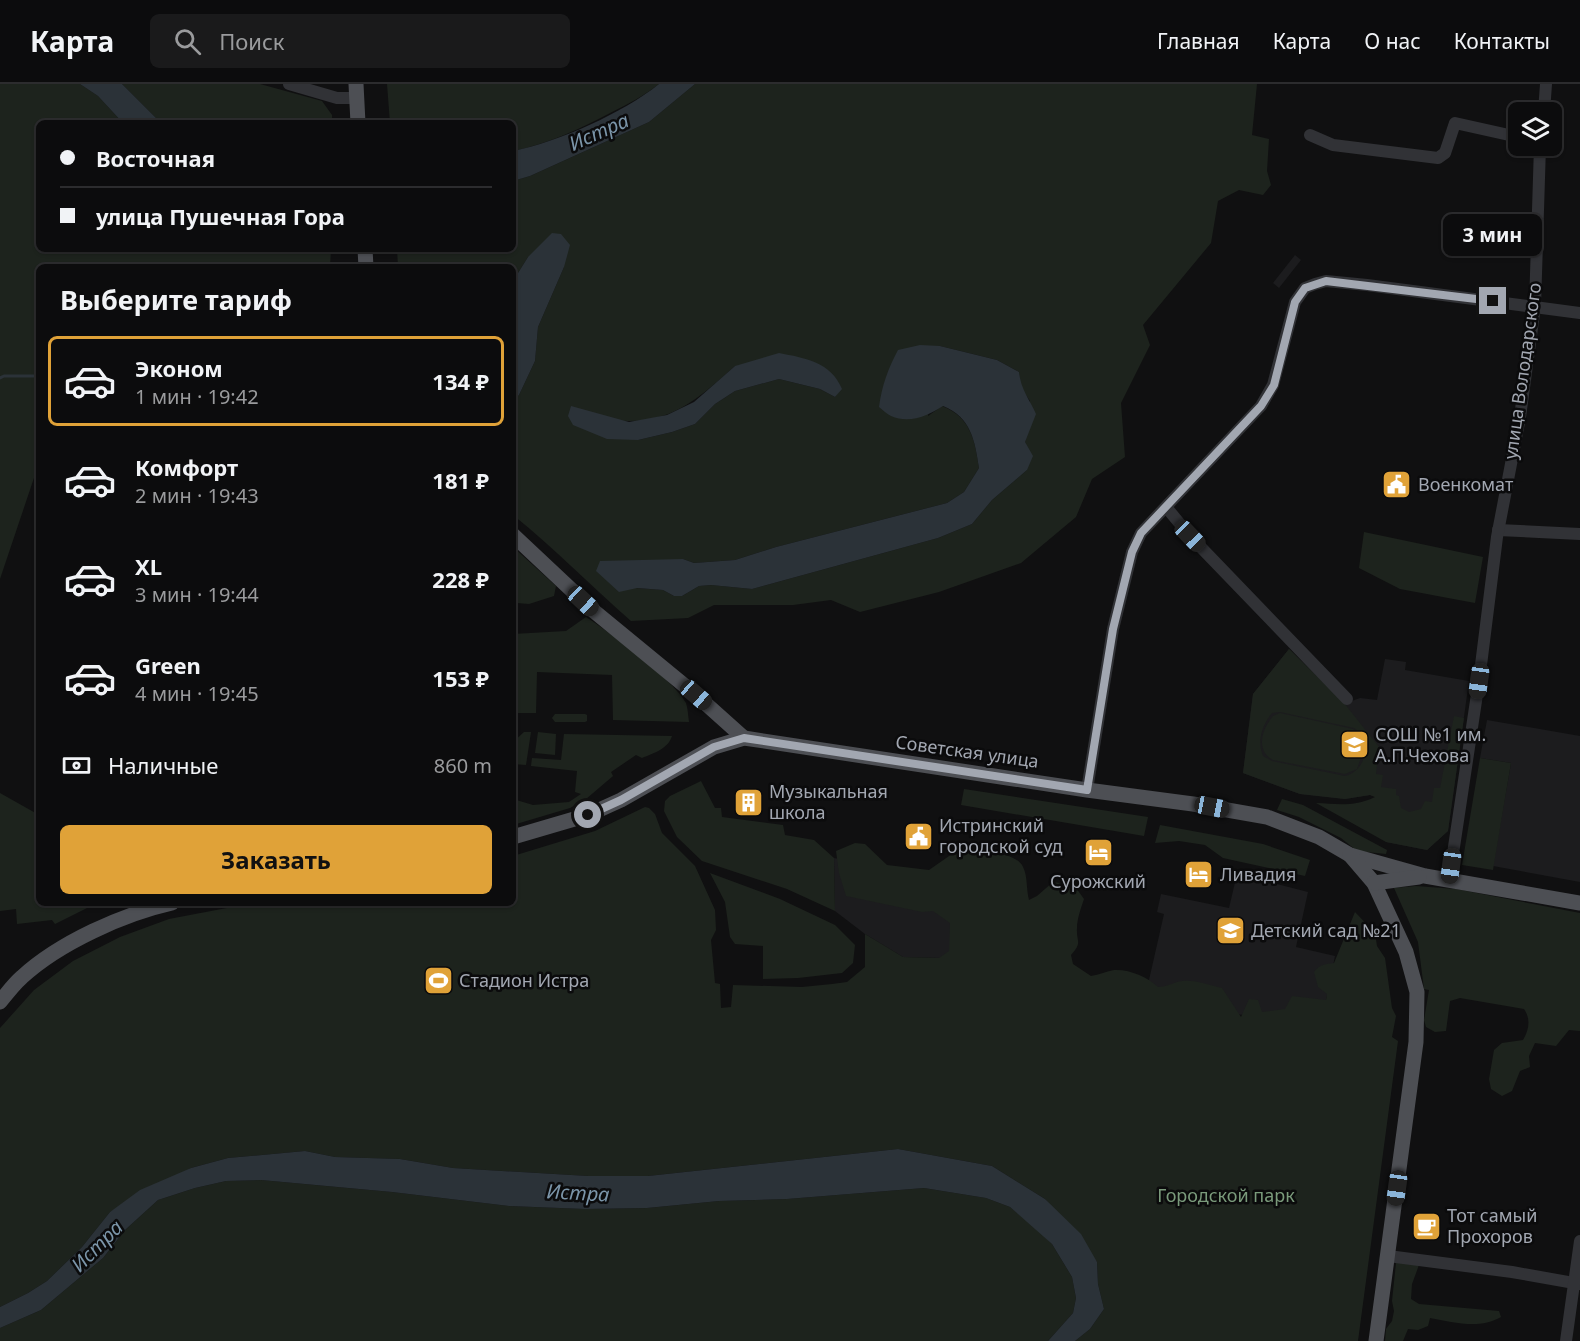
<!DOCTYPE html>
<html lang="ru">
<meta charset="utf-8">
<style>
:root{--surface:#0c0c0d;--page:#1a1a1b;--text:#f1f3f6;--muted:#9a9b9d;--line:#2c2c2e;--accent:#e0a238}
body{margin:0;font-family:"Noto Sans",sans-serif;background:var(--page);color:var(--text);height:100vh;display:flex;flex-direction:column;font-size:22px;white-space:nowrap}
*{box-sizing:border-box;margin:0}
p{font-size:20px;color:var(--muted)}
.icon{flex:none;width:33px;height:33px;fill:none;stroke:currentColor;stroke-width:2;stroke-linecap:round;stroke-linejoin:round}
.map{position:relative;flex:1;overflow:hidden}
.drawer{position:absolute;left:36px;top:180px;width:480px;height:642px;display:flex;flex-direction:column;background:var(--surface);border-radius:9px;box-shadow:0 2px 4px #0004,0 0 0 2px var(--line)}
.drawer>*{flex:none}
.guide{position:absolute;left:36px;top:36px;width:480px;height:132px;border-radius:9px;box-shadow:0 2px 4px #0004,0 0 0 2px var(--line);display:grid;align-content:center;height:132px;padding:0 24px;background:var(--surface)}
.buttons{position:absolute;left:1508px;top:18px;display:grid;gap:12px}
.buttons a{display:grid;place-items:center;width:54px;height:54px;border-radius:9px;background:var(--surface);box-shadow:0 2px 4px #0004,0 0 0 2px var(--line);font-size:30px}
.end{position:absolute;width:27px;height:27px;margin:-14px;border:8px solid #a2a7b1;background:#111;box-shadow:0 0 0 3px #111}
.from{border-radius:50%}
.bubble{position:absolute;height:42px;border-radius:9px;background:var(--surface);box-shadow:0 2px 4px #0004,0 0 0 2px var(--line);font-size:20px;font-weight:700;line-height:42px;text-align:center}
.car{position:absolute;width:18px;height:36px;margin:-18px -9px;border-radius:8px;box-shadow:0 0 4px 2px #0007;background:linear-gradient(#222 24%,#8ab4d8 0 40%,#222 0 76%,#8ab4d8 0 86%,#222 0)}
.guide b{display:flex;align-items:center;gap:21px;height:57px;font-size:22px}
.guide b+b{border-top:2px solid var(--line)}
.guide i{width:15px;height:15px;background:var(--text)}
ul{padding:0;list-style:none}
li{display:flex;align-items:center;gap:18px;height:90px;margin:0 12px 9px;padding:0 12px;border:3px solid transparent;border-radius:9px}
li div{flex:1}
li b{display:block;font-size:22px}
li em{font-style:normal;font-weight:700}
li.on{border-color:var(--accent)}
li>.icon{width:54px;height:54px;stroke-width:1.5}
h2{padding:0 24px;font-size:27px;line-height:72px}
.pay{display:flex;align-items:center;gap:15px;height:66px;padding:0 24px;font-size:22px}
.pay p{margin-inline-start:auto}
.cta{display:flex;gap:12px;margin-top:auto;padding:12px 24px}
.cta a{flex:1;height:69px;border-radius:9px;background:var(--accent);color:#111;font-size:24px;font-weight:700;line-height:69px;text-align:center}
header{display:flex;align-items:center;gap:36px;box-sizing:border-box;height:84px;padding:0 30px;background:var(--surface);border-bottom:2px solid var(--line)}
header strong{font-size:28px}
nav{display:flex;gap:33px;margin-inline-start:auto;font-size:21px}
.search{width:420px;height:54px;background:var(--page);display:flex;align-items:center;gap:15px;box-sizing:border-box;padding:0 21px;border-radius:9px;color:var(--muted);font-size:22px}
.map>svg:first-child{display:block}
</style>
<header>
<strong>Карта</strong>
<div class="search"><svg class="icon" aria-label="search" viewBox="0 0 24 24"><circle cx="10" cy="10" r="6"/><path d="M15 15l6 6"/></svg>Поиск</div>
<nav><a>Главная</a><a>Карта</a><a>О нас</a><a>Контакты</a></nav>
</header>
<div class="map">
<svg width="1580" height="1257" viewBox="0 0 1580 1257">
<rect width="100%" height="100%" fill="#101011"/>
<g fill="#1c1c1e">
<path d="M1295,171L1301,176L1279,204L1273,199Z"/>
<path d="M1289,565L1341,617L1349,618L1360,614L1377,616L1385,575L1406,578L1405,586L1469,597L1448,747L1427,766L1386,758L1379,746L1376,713L1370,711L1345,715L1300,710L1243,689L1253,610Z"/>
<path d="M1487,636L1580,652V798L1493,782L1511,679L1480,674Z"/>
<path d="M834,774L874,782L978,858L940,874L903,873L865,850L835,827Z"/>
<path d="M1237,790L1308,808L1296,863L1335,872L1326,916L1289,937L1144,918L1164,830L1157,828L1161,810L1229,824Z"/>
</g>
<g fill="#1d231d" fill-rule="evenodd">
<path d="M0,0H80L98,12L123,39H39V165H331L330,183H39V354L35,358C34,366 39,370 39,379L0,495Z"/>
<path d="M122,0H260L322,17L332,31V39H161Z"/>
<path d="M387,0H659C644,12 628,20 612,28C580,45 548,60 513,67V39H390Z"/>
<path d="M695,0H1257L1252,51L1269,55L1267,87L1271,101L1263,111L1239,106L1218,117L1211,159L1143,241L1150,261L1121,319L1125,373L1092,395L1076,433L1021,479L939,508L860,528L831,516L793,521H714L688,534L631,537C591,502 554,464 513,431V317L519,311L535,277L538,243L564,183L528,173L513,197V183H398L397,165H513V97L530,92L649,38ZM940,262L997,276L1019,288L1020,302L1030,317L1025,358L1027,386L992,416L972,440L938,454L752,505L711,501L699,502L682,512H674L663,506L636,504L683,475L694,479L735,476L776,463L947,419L964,408L979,384C975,357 971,333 942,322L928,332ZM735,282L841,304L835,313L820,305L779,295L735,307L715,320L695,340L672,348L638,356L571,323C588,328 613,338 630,337C676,337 703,310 735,282Z"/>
<path d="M1364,448L1483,473L1475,519L1400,505L1359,484Z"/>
<path d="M513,463L556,502L554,512L529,520L517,519L513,514Z"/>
<path d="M586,533C608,547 676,598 686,619C688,625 688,632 689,638L613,636L612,591L537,588L536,629H513V550L566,547Z"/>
<path d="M1289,565L1344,619L1379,663L1376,690L1383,691L1381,703L1396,705V711L1399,712L1401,724L1409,728L1421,725L1425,717L1432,718L1434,704H1440L1454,632L1464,634L1448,747L1427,766L1386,758L1316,719C1337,720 1355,723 1375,713L1370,711L1345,715L1300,710L1243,689L1253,610ZM1280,628L1354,644C1372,656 1367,687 1345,692L1272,677L1263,672C1257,657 1262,641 1272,629Z"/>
<path d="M1280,629L1353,645C1369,655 1362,670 1357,685L1345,690L1273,676C1255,666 1262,645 1273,632Z"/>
<path d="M555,630H585L587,631V637L585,638H555L552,634Z"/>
<path d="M524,648H531L526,681L513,680V658Z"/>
<path d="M538,648L556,650L555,671L535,669Z"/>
<path d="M564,650L672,652C668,665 654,669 642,674L636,671L611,688L613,692L586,715L570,724L513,741V715L533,721L569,718L581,710L575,708L577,687L531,682L532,674L561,676Z"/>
<path d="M1480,674L1511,679L1493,786L1462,781Z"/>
<path d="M701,697L715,724H721L722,733L783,741L785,751L814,756L834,774L835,827L787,805L702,777L677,753L664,727L665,717L670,712Z"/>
<path d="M964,705L1148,733L1144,752L961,721Z"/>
<path d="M0,709L39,731V819H97L55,840L52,836L17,840L16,825L0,827Z"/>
<path d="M1282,715L1303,721L1387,766L1386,770L1357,767L1341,754L1299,733L1277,726Z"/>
<path d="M645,723L649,724L655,730L662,749L695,782L715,826L716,846L711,856L715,899L720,900L721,924L731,923L733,901L802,903L832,900L847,898L865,883V850L903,873L939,874L949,867L950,839L933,827L922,828L846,812L839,789L836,767L855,759L865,760L887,781L929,786L962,763C978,766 1017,768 1023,783C1028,793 1026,805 1029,816L1037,812L1053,798L1074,801L1084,815C1081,824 1077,835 1077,844C1076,858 1083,858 1071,871L1073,880L1091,892C1099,891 1107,887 1114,886C1129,885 1148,893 1158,903C1165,903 1171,900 1177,898C1192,894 1208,901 1222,904L1241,933L1249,915L1258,916L1262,928L1285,925L1292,912L1326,916L1327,910L1318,903L1314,888C1319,881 1325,880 1334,879L1355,828L1375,849L1377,862L1385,874L1392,924L1396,932L1392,953L1398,957L1358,1257H1075L1090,1245L1104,1225L1098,1200L1097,1178L1045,1115L992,1082L898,1065L648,1092H588L453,1084L400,1075L335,1073L305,1067L228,1074L191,1084L110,1128L82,1163L47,1197L28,1209L0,1223V944L34,906L73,877L120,853L169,835L253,819H513V772L595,747Z"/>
<path d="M1160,741L1263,760L1310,776L1305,792L1223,774L1205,761L1179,757L1155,759Z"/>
<path d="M710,789L780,815L835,841L855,861L853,879L842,889L798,894L763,895V862L735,860L730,853L725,818Z"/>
<path d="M1416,802L1456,805L1580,829V947L1569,946L1556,962L1535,959L1529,972L1530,983L1520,987L1512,1007L1502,1012L1491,1005L1489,995L1494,966L1502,959L1523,956C1529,946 1531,935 1524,925L1460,914L1450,917L1446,947L1435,948L1426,943L1424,936L1429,906L1424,905L1418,858L1394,804Z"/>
<path d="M261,1096L392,1108L509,1122L585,1125L647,1124L719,1117L787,1115L924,1104L986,1114L1010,1123L1036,1144L1052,1160L1072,1193L1076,1214L1073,1229L1048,1257H0V1244L41,1226L103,1174L125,1146L158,1116L195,1104L226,1097Z"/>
<path d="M1405,1175L1419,1181L1412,1200L1411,1215L1419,1220L1499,1227L1501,1233C1479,1246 1453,1238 1430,1234L1428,1242L1418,1246L1408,1245L1403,1257H1385L1386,1245L1392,1237L1394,1227L1392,1217L1396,1179Z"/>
</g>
<g fill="#2b3238">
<path d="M80,0H122L161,39H123L98,12Z"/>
<path d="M659,0H695L649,38L530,92L513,97V67C558,58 623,29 659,0Z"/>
<path d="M552,149L561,150L570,161L564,183L538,243L535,277L519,311L513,317V197L528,173Z"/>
<path d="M920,261L940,262L997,276L1019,288C1021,306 1029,314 1036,330L1025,358L1033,372L1027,386L992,416L972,440L938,454L752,505L711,501L699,502L682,512H674L663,506L637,504L619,508L596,487L600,477L683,475L694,479L735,476L776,463L947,419L964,408L979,384C975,357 971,333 943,322C928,332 909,340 891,332C887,330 883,326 879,323C882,301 888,285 898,266Z"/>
<path d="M779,269C805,274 831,278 842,305L835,313L820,305L779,295L735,307L715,320L695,340L672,348L638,356L607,355L573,341L568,332L571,322L629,338L667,331L694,318L735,282Z"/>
<path d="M898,1065L992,1082L1045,1115L1081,1150L1097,1178L1098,1200L1104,1225L1090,1245L1075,1257H1048L1073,1229L1076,1214L1072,1193L1052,1160L1010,1123L986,1114L924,1104L787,1115L719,1117L647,1124L585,1125L509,1122L392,1108L261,1096L226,1097L195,1104L158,1116L125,1146L103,1174L41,1226L0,1244V1223L28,1209L47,1197L82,1163L110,1128L140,1106L191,1084L228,1074L305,1067L335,1073L400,1075L453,1084L588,1092H648Z"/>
</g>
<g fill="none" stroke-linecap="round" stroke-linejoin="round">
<path stroke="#2b3238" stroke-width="3" d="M0,294L4,292H39"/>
<g stroke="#313236" stroke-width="12">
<path d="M289,0L337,14H357"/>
<path d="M1544,28L1546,0"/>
<path d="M1310,51L1333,61L1438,74L1445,69L1455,39L1518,53"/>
<path d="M1166,423L1190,452L1347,615"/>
<path d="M1498,446L1580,450"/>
<path d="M1087,706L1113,545L1132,468L1141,449L1261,322L1273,301L1295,218L1305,204L1315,200L1326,197L1367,201L1580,229"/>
<path d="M1449,796L1479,597L1497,453L1520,333L1535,222L1540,62"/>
<path d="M1388,1172L1512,1188L1580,1200"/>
<path d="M1566,1257L1580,1157"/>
</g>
<g stroke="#4d4f54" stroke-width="15">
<path d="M356,0L358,39"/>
<path d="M365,165L366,183"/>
<path d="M513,451L595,528L696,611L744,654"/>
<path d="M513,753L588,731L621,716L714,663L744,654L1087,706L1193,720L1267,733L1319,753L1350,771L1425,792L1580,819"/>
<path d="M1350,771L1374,799L1406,868L1417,908L1416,958L1376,1257"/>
<path d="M1374,799L1419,793"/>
<path d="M0,918C7,909 14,900 22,893C59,859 123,830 172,819"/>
</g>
</g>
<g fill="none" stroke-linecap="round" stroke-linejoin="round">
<path stroke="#a2a7b1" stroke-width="8" d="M588,731L621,716L714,663L744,654L1087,706L1113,545L1132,468L1141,449L1261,322L1274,301L1295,218L1305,204L1326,197L1493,217"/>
</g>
<defs>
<symbol id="civic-square" viewBox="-11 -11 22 22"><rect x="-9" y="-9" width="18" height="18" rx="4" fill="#e0a238" stroke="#0b0b0c"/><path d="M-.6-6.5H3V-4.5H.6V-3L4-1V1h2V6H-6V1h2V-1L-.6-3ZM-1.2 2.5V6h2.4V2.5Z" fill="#fff"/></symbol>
<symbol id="school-square" viewBox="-11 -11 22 22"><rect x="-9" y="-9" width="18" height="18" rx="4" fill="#e0a238" stroke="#0b0b0c"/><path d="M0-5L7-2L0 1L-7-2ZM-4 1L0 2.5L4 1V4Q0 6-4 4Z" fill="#fff"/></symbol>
<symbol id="building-square" viewBox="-11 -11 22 22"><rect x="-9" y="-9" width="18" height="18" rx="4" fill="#e0a238" stroke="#0b0b0c"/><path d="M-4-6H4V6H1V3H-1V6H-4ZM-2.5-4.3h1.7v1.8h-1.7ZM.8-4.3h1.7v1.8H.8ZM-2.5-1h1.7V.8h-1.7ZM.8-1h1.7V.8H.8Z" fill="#fff"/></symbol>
<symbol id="hotel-square" viewBox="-11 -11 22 22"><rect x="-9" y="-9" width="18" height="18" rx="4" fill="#e0a238" stroke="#0b0b0c"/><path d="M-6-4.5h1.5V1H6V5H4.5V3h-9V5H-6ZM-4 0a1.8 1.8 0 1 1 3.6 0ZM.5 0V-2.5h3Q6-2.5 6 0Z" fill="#fff"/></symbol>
<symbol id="stadium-square" viewBox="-11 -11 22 22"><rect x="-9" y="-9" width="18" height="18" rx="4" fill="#e0a238" stroke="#0b0b0c"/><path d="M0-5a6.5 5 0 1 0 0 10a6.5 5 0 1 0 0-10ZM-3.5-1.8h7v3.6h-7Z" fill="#fff"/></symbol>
<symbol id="cafe-square" viewBox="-11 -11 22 22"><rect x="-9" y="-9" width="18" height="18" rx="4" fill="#e0a238" stroke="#0b0b0c"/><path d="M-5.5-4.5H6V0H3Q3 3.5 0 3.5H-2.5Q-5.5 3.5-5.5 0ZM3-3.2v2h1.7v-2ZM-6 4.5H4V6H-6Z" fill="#fff"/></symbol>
</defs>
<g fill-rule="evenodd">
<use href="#civic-square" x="1380" y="384" width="33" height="33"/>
<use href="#school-square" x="1338" y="644" width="33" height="33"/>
<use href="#building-square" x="732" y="702" width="33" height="33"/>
<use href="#civic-square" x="902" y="736" width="33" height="33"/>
<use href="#hotel-square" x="1082" y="752" width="33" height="33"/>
<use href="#hotel-square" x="1182" y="774" width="33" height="33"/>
<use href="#school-square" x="1214" y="830" width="33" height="33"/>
<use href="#stadium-square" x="422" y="880" width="33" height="33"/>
<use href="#cafe-square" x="1410" y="1126" width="33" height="33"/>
</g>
<g text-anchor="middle" stroke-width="5" stroke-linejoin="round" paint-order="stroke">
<g font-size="18" fill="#a2a7b1" stroke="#0b0b0c">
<text transform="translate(1523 287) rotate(-82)" y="6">улица Володарского</text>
<text transform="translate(967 668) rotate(8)" y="6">Советская улица</text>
</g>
<g font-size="18" fill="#a2a7b1" stroke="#0b0b0c" text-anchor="start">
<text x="1418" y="407">Военкомат</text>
<text x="1375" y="657">СОШ №1 им.<tspan x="1375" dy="21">А.П.Чехова</tspan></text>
<text x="769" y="714">Музыкальная<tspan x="769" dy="21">школа</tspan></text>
<text x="939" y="748">Истринский<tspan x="939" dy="21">городской суд</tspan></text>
<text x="1220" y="797">Ливадия</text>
<text x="1098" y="804" text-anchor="middle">Сурожский</text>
<text x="1251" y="853">Детский сад №21</text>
<text x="459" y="903">Стадион Истра</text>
<text x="1447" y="1138">Тот самый<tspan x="1447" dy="21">Прохоров</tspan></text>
</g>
<g font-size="18" fill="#7a9a7b" stroke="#0b0b0c">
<text x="1226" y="1118">Городской парк</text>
</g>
<g font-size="20" font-style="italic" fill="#7b95a9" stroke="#0b0b0c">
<text transform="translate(599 48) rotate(-24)" y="7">Истра</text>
<text transform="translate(578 1109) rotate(3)" y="7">Истра</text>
<text transform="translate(97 1162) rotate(-45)" y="7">Истра</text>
</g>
</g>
</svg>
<div class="buttons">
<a><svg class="icon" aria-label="layers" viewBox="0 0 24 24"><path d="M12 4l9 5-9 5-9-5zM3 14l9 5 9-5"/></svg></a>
</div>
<i class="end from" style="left:588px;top:731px"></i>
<i class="end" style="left:1493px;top:217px"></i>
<div class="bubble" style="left:1443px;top:130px;width:99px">3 мин</div>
<i class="car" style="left:1190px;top:452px;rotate:136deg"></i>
<i class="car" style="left:583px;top:517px;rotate:133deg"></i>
<i class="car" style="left:1479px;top:597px;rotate:188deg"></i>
<i class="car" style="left:696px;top:611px;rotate:131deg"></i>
<i class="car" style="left:1212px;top:723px;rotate:101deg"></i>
<i class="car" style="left:1451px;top:782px;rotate:188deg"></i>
<i class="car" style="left:1397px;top:1104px;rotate:188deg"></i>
<div class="guide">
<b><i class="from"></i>Восточная</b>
<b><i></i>улица Пушечная Гора</b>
</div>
<section class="drawer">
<h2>Выберите тариф</h2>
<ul>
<li class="on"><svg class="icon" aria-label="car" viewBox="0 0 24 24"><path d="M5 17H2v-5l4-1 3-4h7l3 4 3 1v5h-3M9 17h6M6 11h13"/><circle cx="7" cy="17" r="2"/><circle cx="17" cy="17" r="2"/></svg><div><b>Эконом</b><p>1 мин · 19:42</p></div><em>134 ₽</em></li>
<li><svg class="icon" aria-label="car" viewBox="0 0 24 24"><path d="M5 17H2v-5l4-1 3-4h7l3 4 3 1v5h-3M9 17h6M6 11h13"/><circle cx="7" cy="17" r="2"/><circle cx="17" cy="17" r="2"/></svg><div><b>Комфорт</b><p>2 мин · 19:43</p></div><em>181 ₽</em></li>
<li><svg class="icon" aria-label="car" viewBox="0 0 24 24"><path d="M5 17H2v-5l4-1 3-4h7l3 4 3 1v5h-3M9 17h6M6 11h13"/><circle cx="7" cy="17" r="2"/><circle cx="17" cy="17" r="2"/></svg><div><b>XL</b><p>3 мин · 19:44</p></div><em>228 ₽</em></li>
<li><svg class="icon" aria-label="car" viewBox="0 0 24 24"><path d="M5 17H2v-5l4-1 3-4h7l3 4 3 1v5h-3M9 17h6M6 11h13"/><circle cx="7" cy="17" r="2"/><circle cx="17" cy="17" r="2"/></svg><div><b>Green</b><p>4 мин · 19:45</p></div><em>153 ₽</em></li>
</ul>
<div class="pay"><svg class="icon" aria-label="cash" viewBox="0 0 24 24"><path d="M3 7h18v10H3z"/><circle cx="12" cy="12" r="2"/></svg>Наличные<p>860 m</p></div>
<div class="cta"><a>Заказать</a></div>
</section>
</div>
